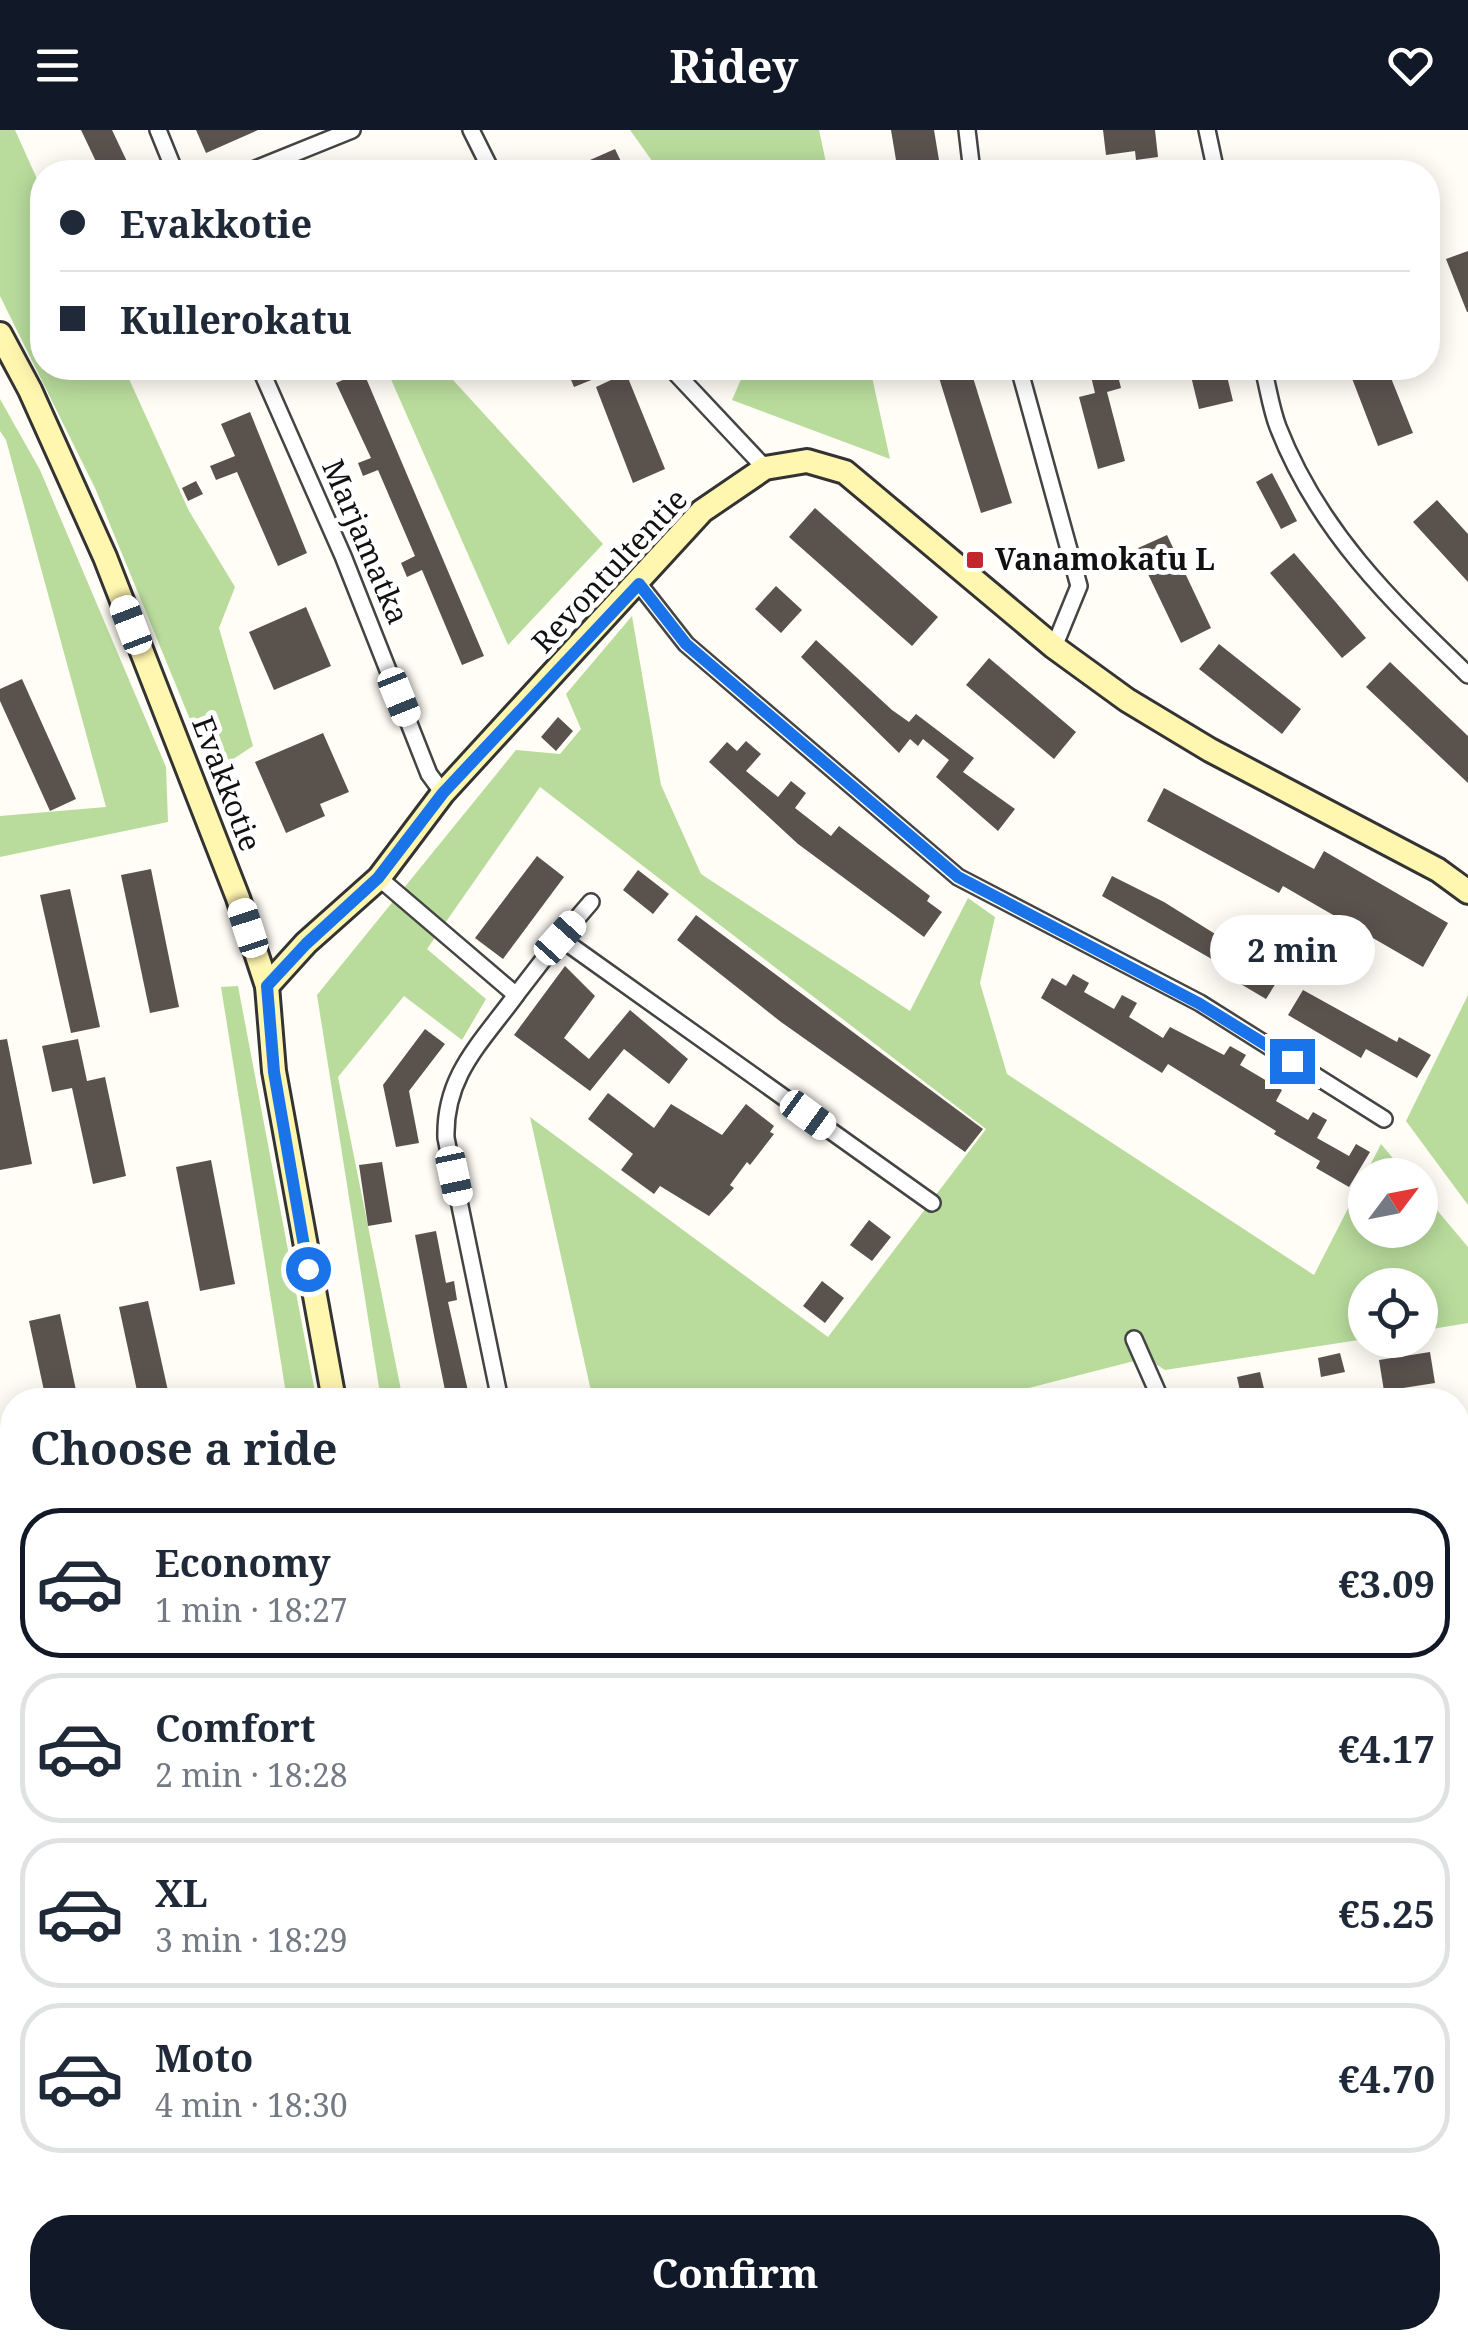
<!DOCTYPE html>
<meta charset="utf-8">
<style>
:root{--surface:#fff;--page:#f6f6f7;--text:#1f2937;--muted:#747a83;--line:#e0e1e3;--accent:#111827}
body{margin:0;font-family:"Noto Serif",serif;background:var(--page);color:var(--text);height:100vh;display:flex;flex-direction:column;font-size:38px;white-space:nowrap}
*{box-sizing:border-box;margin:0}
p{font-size:32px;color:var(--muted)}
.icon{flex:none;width:55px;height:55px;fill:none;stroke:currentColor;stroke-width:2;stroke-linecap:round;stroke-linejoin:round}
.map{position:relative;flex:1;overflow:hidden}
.sheet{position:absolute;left:0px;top:1258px;width:1470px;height:962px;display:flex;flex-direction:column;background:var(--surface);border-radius:40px 40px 0 0;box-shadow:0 5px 25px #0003}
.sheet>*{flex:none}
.hud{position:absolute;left:30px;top:30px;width:1410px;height:220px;border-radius:40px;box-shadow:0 5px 25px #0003;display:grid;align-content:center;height:220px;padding:0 30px;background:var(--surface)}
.needle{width:65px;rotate:58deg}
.buttons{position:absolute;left:1348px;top:1028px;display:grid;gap:20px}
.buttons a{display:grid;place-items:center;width:90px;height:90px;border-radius:50%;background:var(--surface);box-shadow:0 5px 25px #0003;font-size:50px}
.end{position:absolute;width:45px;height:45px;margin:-22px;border:12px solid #1a73e8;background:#fff;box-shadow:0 0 0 5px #fff}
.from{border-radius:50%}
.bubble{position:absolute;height:70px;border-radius:35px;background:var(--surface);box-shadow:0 5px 25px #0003;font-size:32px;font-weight:700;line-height:70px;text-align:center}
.car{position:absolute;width:30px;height:60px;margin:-30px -15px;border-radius:12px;box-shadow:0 0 8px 2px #0007;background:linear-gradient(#fff 24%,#345 0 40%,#fff 0 76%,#345 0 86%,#fff 0)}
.hud b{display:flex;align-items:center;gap:35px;height:95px;font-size:38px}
.hud b+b{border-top:2px solid var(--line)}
.hud i{width:25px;height:25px;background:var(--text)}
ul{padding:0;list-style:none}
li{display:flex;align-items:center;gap:30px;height:150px;margin:0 20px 15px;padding:0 10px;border:5px solid var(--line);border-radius:40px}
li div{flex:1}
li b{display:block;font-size:38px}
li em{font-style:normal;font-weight:700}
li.current{border-color:var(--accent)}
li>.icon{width:90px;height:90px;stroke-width:1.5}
h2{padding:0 30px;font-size:45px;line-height:120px}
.button{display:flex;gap:20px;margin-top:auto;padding:20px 30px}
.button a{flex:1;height:115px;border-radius:40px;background:var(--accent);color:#fff;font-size:40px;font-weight:700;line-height:115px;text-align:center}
header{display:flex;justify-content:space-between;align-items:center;height:130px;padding:0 30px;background:var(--accent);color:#fff;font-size:45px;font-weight:700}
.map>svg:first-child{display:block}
</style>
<header><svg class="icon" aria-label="menu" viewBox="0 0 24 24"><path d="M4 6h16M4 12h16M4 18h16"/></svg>Ridey<svg class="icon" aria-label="heart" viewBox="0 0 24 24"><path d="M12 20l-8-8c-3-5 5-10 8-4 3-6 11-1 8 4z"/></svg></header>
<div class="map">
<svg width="1468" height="2219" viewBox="0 0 1468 2219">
<rect width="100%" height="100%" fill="#fffdf5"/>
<g fill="#b9dc9c">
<path d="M0,0H15L42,60V238H124L189,381L235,457L219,498L253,616L212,643L95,358L0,166Z"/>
<path d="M630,0H819L828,42H660Z"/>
<path d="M386,238H442L603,414L508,515Z"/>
<path d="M746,238H870L890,329L732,270Z"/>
<path d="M0,269L40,340L166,637L168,692L0,727V686L106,677L6,310L0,301Z"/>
<path d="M632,486L661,655L701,744L910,881L968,768L995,787L980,853L1007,944L1314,1145L1381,1014L1407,1045H1365V1100H1420V1060L1468,1117V1193L1420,1201V1155H1365V1209L1165,1240L1146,1228L1001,1265L1000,1270H593L530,987L828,1207L986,999L540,657L427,819L486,869L462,910L404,866L338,947L403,1270H381L317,865L516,620L560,624L581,599L566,564Z"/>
<path d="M238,856L312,1247L317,1270H287L221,857Z"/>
<path d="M1468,865V1075L1406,991Z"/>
<path d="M12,1427V1775L0,1805V1430Z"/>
<path d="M1468,2078V2219H942L956,2208H1458V2080Z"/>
<path d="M353,2208H440L446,2219H354Z"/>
</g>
<g fill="#5a524d">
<path d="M81,0H112L132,42H101Z"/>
<path d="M196,0H258L206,23Z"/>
<path d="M891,0H934L941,42H898Z"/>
<path d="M1103,0H1155L1158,27L1136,30L1135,21L1106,25Z"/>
<path d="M615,19L626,42H596L590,30Z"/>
<path d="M1468,121V182H1467L1446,129Z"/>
<path d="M566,238H621L574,257Z"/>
<path d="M936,238H970L1012,373L981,383Z"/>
<path d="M1089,238H1116L1121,258L1107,262L1125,331L1098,339L1079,267L1095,263Z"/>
<path d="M1189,238H1225L1233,271L1199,279Z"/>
<path d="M1348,238H1387L1413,303L1378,316Z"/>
<path d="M363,241L484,526L462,535L422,440L407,447L401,433L415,426L378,340L363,346L358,333L371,328L336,253Z"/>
<path d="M626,243L665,339L633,353L596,257Z"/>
<path d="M250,282L307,423L278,436L237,342L216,350L210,336L235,326L221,294Z"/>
<path d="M1272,343L1297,391L1281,399L1256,352Z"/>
<path d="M196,351L203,364L188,371L182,358Z"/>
<path d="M1437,370L1468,404V452L1413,392Z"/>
<path d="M815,378L938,487L912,516L789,407Z"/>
<path d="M1167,405L1211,498L1181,513L1136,419Z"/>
<path d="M1294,423L1366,508L1342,528L1270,443Z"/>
<path d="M776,456L802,480L781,503L755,479Z"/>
<path d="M306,477L331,536L274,560L249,502Z"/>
<path d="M816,510L892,580L909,592L916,584L974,628L963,642L1015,679L998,701L936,647L949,630L923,609L918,616L910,609L899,623L801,527Z"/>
<path d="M1219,514L1301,579L1282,604L1199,539Z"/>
<path d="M989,528L1076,602L1054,629L966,555Z"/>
<path d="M1390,532L1468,606V653L1366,557Z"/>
<path d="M22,549L76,669L50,681L0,571V559Z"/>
<path d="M558,587L573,601L556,621L541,607Z"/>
<path d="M323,603L349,662L320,674L325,686L286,703L255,632Z"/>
<path d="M746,611L761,624L746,641L778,667L791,651L806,663L795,678L831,706L839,696L930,766L927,771L942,782L924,807L798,714L709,632L727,612L737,621Z"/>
<path d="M1164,658L1314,739L1324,721L1448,793L1423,837L1283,756L1279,763L1147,691Z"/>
<path d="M537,726L564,747L503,829L475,808Z"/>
<path d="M151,739L179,877L150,883L121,745Z"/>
<path d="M638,740L669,764L653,784L623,760Z"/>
<path d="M1112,746L1164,772L1281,845L1266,869L1239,853L1243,847L1102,766Z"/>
<path d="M70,759L100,897L71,903L40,765Z"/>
<path d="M696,785L983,999L965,1022L781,892L677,810Z"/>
<path d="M565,836L595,866L564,908L589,929L630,880L688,929L669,954L624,919L590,961L514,905Z"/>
<path d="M1073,844L1089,853L1084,862L1114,879L1122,865L1137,873L1129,887L1163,908L1170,897L1224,925L1230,916L1246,925L1240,935L1282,960L1276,971L1308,990L1313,982L1327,990L1317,1008L1349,1026L1356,1014L1370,1022L1349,1057L1316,1038L1320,1031L1274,1004L1276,1001L1168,934L1162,943L1041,868L1052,848L1066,856Z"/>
<path d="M1303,860L1397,912L1399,907L1431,925L1417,948L1366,919L1361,928L1288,885Z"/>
<path d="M425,899L445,914L409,961L419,1013L396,1017L383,955Z"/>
<path d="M7,909L32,1034L0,1040V910Z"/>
<path d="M78,909L87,951L105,947L126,1046L93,1054L72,958L52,962L42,916Z"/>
<path d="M608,963L654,998L671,974L722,1005L746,974L774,996L770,1002L774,1004L750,1035L747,1032L730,1055L734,1058L709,1086L660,1056L654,1064L621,1040L633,1024L588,989Z"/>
<path d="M211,1030L235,1154L200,1161L176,1037Z"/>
<path d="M382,1032L392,1092L368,1096L359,1035Z"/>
<path d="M869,1090L891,1107L872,1131L850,1115Z"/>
<path d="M436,1101L446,1153L454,1151L457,1170L448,1172L470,1270H447L435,1211L415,1105Z"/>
<path d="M822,1151L844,1168L825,1193L803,1176Z"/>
<path d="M148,1171L170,1270H139L119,1177Z"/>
<path d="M60,1184L78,1270H46L29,1191Z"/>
<path d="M1430,1222L1435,1253L1384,1261L1379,1230Z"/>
<path d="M1340,1223L1345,1242L1321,1247L1318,1228Z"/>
<path d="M1260,1242L1266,1267L1242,1270L1237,1247Z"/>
</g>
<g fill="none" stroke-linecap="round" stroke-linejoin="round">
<defs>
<g id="street">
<path d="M158,0L175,42"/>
<path d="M471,0L492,42"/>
<path d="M967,0L972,42"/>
<path d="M1207,0L1216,42"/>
<path d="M248,42L352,0"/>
<path d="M260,238L343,426L429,644L443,663"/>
<path d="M671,238L765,338"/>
<path d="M1019,238L1079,456L1054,517"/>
<path d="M1263,238C1268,257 1271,279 1278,297C1318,400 1390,470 1468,545"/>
<path d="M639,454L686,514L958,747L1200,873L1384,989"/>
<path d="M379,748L516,865L560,808L932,1073"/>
<path d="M560,808L591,772"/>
<path d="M1134,1209L1161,1270"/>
<path d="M500,1270L446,1008C444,946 481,913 516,865"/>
<path d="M1458,1332L1468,1330"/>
<path d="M1458,1604L1468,1602"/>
<path d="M1458,1895L1468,1893"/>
<path d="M0,1973L12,1968"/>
<path d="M232,2208L233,2219"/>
<path d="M733,2219L742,2208"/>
</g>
<g id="secondary">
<path d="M0,204L30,260L105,427L238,768L267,856L274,941L334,1270"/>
<path d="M267,856L306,813L379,748L443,663L702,381L765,338L807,331L845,342L1054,517L1127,570L1210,620L1438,740L1468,762"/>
<path d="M628,2208L629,2219"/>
</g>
</defs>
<use href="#street" stroke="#444" stroke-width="20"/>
<use href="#secondary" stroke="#333" stroke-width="28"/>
<use href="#street" stroke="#fff" stroke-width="15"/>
<use href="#secondary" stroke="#fff6b0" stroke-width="22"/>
</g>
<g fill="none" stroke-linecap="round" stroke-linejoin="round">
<path stroke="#1a73e8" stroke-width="12" d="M308,1139L274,942L267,856L306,814L378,748L443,663L639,454L686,514L958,747L1200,874L1292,931"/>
</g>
<rect fill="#c4262e" stroke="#fff" stroke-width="4" x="965" y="420" width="20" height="20" rx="5"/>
<g text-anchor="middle" stroke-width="10" stroke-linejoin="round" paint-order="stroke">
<g font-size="30" fill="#111" stroke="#fff">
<text transform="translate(365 412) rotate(67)" y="10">Marjamatka</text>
<text transform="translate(610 441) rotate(-47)" y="10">Revontultentie</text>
<text transform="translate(226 654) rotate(69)" y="10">Evakkotie</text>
</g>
<g font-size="30" font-weight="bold" fill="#111" stroke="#fff" text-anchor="start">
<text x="995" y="440">Vanamokatu L</text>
</g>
</g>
</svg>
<div class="buttons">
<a><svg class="needle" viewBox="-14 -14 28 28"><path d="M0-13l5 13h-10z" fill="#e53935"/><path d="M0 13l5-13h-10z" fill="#747a83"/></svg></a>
<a><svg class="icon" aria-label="locate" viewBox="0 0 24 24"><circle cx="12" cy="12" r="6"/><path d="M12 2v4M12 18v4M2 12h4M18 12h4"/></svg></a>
</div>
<i class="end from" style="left:308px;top:1139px"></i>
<i class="end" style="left:1292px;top:931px"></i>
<div class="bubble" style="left:1210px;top:785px;width:165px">2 min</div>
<i class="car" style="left:131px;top:495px;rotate:339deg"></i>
<i class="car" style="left:399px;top:567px;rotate:158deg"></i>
<i class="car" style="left:248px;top:798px;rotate:342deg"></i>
<i class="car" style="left:560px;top:808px;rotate:42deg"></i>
<i class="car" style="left:808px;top:985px;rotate:126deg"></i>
<i class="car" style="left:454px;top:1046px;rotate:168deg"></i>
<div class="hud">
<b><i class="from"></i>Evakkotie</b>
<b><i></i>Kullerokatu</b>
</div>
<section class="sheet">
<h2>Choose a ride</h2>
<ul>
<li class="current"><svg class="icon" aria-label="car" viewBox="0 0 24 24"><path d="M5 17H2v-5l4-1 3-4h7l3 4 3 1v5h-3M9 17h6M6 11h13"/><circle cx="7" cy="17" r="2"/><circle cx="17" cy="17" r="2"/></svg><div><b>Economy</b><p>1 min · 18:27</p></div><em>€3.09</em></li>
<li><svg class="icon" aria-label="car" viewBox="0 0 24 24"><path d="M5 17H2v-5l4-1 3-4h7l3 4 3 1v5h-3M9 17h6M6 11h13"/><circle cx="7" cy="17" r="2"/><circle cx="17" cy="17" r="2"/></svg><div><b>Comfort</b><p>2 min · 18:28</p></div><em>€4.17</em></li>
<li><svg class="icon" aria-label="car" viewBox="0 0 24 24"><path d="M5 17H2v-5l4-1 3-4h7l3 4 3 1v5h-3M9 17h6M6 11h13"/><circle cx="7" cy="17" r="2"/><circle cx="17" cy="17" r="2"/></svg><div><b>XL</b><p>3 min · 18:29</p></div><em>€5.25</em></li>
<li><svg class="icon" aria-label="car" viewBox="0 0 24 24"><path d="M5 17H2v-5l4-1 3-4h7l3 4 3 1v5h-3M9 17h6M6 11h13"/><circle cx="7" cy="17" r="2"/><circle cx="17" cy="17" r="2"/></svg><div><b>Moto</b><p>4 min · 18:30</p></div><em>€4.70</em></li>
</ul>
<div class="button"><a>Confirm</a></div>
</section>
</div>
